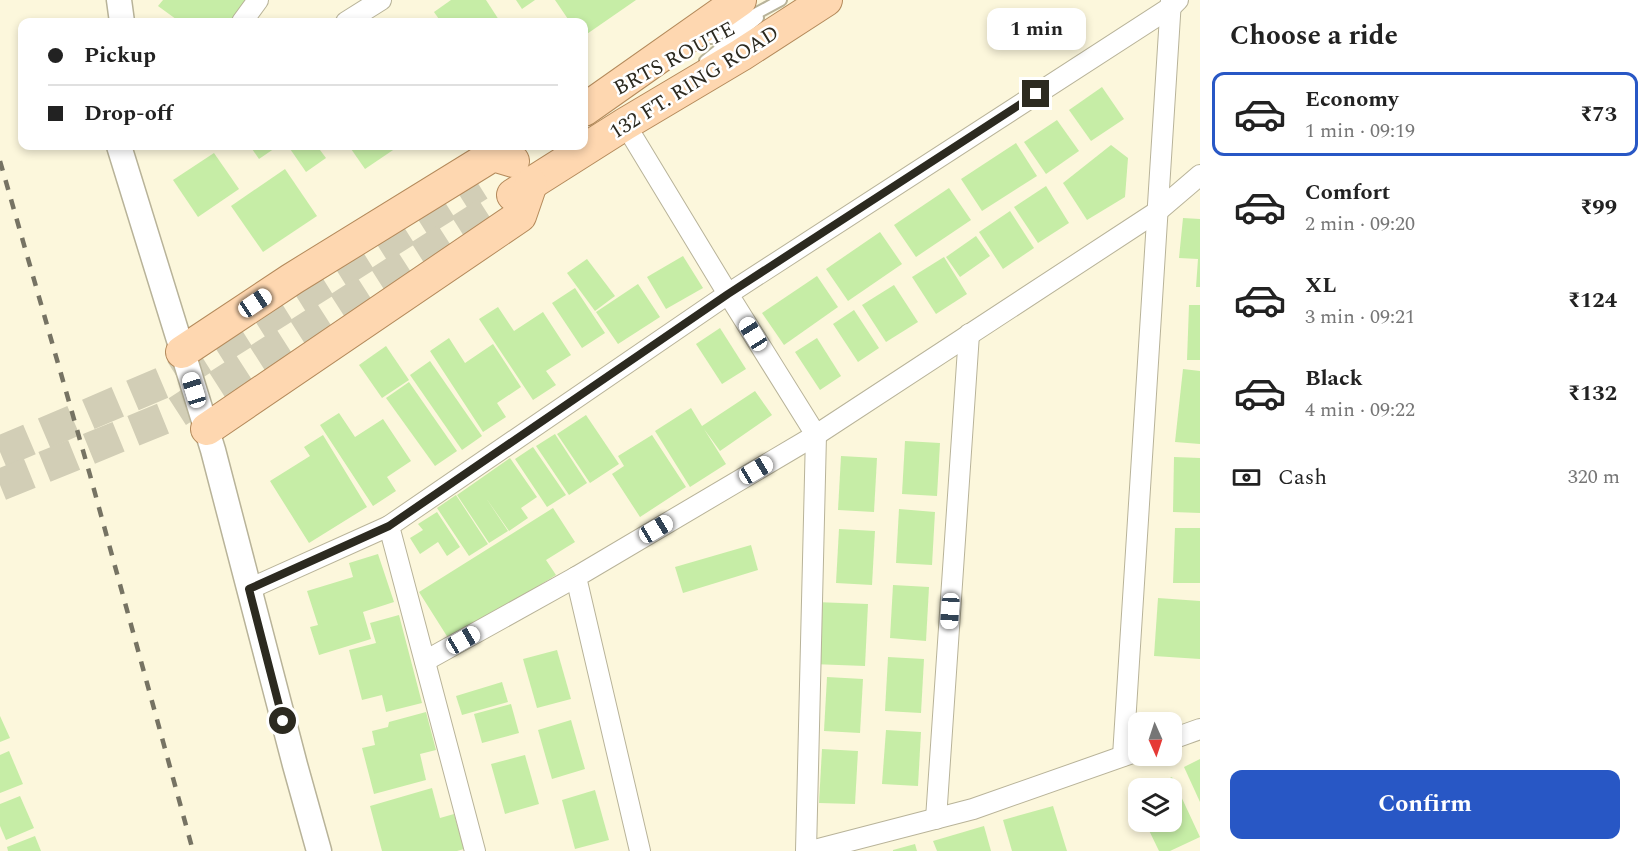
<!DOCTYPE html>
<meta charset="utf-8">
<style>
:root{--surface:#fff;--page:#f6f6f6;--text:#222;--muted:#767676;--line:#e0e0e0;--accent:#2857c5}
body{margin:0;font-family:Spectral,serif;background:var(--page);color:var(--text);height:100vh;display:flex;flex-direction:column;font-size:22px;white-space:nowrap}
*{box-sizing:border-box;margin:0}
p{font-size:20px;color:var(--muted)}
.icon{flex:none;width:33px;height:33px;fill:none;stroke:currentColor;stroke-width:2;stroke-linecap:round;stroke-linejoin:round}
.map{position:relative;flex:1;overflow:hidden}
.panel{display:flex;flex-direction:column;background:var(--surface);width:450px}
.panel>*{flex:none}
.hud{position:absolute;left:18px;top:18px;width:570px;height:132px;border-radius:12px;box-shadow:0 3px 9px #0003;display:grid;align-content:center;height:132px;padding:0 30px;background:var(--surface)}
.needle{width:39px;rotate:177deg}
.fabs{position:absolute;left:1128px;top:712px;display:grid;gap:12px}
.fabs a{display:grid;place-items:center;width:54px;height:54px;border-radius:12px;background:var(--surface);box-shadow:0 3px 9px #0003;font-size:30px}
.end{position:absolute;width:27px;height:27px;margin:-14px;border:8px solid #2c2a20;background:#fff;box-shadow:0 0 0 3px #fff}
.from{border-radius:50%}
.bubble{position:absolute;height:42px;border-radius:12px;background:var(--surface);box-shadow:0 3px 9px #0003;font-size:20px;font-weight:700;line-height:42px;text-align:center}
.car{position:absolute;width:18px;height:36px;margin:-18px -9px;border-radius:8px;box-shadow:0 0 4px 2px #0007;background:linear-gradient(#fff 24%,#345 0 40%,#fff 0 76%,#345 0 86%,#fff 0)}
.hud b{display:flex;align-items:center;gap:21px;height:57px;font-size:22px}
.hud b+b{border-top:2px solid var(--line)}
.hud i{width:15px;height:15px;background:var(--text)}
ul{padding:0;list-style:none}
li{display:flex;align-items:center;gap:18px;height:84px;margin:0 12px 9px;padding:0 18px;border:3px solid transparent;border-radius:12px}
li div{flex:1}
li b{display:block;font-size:22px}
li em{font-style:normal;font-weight:700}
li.active{border-color:var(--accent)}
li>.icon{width:54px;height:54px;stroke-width:1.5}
h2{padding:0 30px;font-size:27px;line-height:72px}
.pay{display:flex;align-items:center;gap:15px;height:66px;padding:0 30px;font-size:22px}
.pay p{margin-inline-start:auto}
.button{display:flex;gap:12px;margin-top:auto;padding:12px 30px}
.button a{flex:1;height:69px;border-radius:12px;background:var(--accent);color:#fff;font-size:24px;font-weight:700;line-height:69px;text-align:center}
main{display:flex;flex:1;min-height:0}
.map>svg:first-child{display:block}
</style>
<main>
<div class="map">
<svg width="1200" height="851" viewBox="0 0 1200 851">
<rect width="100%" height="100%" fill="#fcf7dc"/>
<g fill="#c6eda6">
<path d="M163,0H251L235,22H180L158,6Z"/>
<path d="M451,0H486L499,20L496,22H441L434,12Z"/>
<path d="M516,0H535L522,9Z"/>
<path d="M555,0H636L584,36V22H570Z"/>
<path d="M1102,87L1124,119L1091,141L1069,110Z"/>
<path d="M1057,120L1079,151L1046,174L1024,142Z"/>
<path d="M1016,143L1037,176L982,211L961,179Z"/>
<path d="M1111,145L1128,158L1125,197L1087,220L1063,183Z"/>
<path d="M250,146H278L259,159Z"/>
<path d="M288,146H317L326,158L306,172Z"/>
<path d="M349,146H399L365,169Z"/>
<path d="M214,153L239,189L198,217L173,180Z"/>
<path d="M285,169L317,216L263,252L231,206Z"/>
<path d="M1046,186L1069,223L1038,243L1014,207Z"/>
<path d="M949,188L971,220L916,257L894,225Z"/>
<path d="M1010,211L1034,248L1003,269L979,232Z"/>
<path d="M1183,218L1200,219V287H1196L1198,259L1179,258Z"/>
<path d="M880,232L902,264L848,301L826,269Z"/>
<path d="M976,236L990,256L960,277L946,257Z"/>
<path d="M683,256L703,288L666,309L647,277Z"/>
<path d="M944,257L967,294L936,314L912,277Z"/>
<path d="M587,259L615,296L595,311L567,273Z"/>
<path d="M817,276L838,307L784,345L762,313Z"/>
<path d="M638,284L660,317L618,344L596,312Z"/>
<path d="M894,285L918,322L886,342L862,305Z"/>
<path d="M575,288L605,333L582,348L552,303Z"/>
<path d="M1189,305H1200V360H1187Z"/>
<path d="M498,307L514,331L543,312L571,355L546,371L556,385L533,400L479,319Z"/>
<path d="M854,310L879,348L858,362L833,324Z"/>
<path d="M720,328L746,369L722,384L696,344Z"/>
<path d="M449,338L465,363L493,344L521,387L497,403L506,417L483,432L430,351Z"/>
<path d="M817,338L841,376L820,390L795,352Z"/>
<path d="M386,346L409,380L382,398L359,365Z"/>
<path d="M430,361L482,436L462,450L410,375Z"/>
<path d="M1183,369L1200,371V444L1175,442Z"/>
<path d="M409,382L457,451L435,466L386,398Z"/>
<path d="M755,391L772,415L720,451L704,429L726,464L690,487L655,431L691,408L702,426Z"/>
<path d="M339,413L355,437L383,419L411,461L387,477L396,491L373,506L320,425Z"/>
<path d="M586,415L619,464L590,483L557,434Z"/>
<path d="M555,434L587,483L569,495L536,446Z"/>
<path d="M323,435L367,507L309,543L270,481L310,456L304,447Z"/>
<path d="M652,435L686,487L640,517L612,474L624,466L618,456Z"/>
<path d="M905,441L940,443L937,496L902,494Z"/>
<path d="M533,447L566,495L547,507L515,459Z"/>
<path d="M841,456L877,458L874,512L838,510Z"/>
<path d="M1174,457L1200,458V513L1173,512Z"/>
<path d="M510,458L537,497L521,508L528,518L509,531L486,498L508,531L489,543L457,495Z"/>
<path d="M456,495L488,544L469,556L437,508Z"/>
<path d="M553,508L575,542L546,560L556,575L450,641L419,592Z"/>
<path d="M899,509L935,512L932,565L896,563Z"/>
<path d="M437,512L460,547L447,556L438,542L420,554L410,538L423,530L418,524Z"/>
<path d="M1175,528H1200V583H1173Z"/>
<path d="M839,529L875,531L872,585L836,583Z"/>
<path d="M751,545L758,570L683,593L675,567Z"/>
<path d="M378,554L394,602L363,612L371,639L319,655L310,627L318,625L307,591L353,577L349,563Z"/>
<path d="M893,585L929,587L926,641L890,638Z"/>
<path d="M1158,598L1200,601V659L1154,656Z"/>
<path d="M815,602L868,604L865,666L812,664Z"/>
<path d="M399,615L422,703L386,712L382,695L362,700L349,650L376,643L370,623Z"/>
<path d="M557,650L571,699L537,708L523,659Z"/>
<path d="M888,657L924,659L921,713L885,711Z"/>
<path d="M827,677L863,679L860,733L824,731Z"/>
<path d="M502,682L508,702L462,715L456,696Z"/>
<path d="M511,704L519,733L482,743L474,714Z"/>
<path d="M426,712L436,750L420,754L426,780L374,794L362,748L375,745L372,731L388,727L389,722Z"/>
<path d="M0,716L10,738L0,742Z"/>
<path d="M571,720L585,769L552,779L538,730Z"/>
<path d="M886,730L921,732L918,786L882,784Z"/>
<path d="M822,749L858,751L855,804L819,803Z"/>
<path d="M9,751L23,784L0,793V755Z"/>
<path d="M525,755L539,804L505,814L491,764Z"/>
<path d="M1200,759V802L1184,767Z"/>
<path d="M1172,777L1200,837L1170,851H1159L1145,822H1172V789H1146Z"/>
<path d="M432,788L440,818L454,814L464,849L457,851H382L370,806Z"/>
<path d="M595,790L609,840L575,849L562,800Z"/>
<path d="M1138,792V807L1133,795Z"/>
<path d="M20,796L34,828L6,840L0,826V804Z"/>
<path d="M1053,806L1067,851H1012L1003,820Z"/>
<path d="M984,826L991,851H937L933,841Z"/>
<path d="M35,836L41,851H8L7,847Z"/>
<path d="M915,844L917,851H893V850Z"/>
</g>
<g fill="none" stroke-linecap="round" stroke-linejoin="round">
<g stroke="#d2ceb6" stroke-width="32" stroke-dasharray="32 16" stroke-linecap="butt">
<path d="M0,452L169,380L479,185"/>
<path d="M0,485L172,415L496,207"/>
</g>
<defs>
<g id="service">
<path d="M711,38L781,0"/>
<path d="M705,61L758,18"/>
</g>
<g id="minor">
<path d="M1178,0L1171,7L728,294L816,435L1158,211L1200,175"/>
<path d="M242,22L258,0"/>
<path d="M346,22L381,0"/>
<path d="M249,589L389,526"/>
<path d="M425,661L576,577"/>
<path d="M1172,739L1200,729"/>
<path d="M1123,756L1171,0"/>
<path d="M936,819L969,334"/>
<path d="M475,851L389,526L728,294L625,124"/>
<path d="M640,851L576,577L816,435"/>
<path d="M806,851L816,435"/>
<path d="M811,851L973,809L1138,751"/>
</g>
<g id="tertiary">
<path d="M119,0L122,22"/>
<path d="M119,146L213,450L295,765L319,851"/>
</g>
<g id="primary">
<path d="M584,110L740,0"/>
<path d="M513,195L625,124L741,55L826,0"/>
<path d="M182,352L292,279L493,155L513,161"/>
<path d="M207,429L520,216L531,184"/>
</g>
</defs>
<use href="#service" stroke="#b8b399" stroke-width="14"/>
<use href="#minor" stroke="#b8b399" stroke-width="22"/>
<use href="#tertiary" stroke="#b8b399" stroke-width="27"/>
<use href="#primary" stroke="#b48a5b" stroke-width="34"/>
<use href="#service" stroke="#fff" stroke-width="10"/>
<use href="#minor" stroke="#fff" stroke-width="20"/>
<use href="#tertiary" stroke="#fff" stroke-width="24"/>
<use href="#primary" stroke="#fed7b0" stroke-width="32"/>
<path stroke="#767363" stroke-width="4.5" stroke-dasharray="10 10" stroke-linecap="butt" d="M0,161L90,475L193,851"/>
</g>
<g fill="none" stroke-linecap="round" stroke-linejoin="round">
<path stroke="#2c2a20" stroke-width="8" d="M283,721L249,589L389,526L728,294L1036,94"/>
</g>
<g text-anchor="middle" stroke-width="5" stroke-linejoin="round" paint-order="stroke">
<g font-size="21" fill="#2c2a20" stroke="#fff">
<text transform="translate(674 58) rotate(-28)" y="7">BRTS ROUTE</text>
<text transform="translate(694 82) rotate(-32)" y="7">132 FT. RING ROAD</text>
</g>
</g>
</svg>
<div class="fabs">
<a><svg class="needle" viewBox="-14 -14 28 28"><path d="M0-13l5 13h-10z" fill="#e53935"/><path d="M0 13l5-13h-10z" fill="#767676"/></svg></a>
<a><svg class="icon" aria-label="layers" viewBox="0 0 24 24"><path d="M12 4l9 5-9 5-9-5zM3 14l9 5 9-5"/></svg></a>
</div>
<i class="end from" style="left:283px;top:721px"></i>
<i class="end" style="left:1036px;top:94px"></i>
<div class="bubble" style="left:987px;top:8px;width:99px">1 min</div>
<i class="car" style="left:255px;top:303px;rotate:56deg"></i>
<i class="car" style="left:753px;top:334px;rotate:328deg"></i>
<i class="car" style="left:194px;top:390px;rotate:343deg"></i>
<i class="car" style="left:756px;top:470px;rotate:59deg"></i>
<i class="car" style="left:656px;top:529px;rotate:59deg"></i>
<i class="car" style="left:950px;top:611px;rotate:184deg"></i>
<i class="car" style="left:463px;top:640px;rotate:60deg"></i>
<div class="hud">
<b><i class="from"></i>Pickup</b>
<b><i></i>Drop-off</b>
</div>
</div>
<section class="panel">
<h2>Choose a ride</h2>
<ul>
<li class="active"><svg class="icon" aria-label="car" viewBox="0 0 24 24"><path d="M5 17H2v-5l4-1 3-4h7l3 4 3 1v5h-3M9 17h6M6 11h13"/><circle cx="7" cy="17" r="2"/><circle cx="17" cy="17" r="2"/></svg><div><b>Economy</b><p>1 min · 09:19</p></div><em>₹73</em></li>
<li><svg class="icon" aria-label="car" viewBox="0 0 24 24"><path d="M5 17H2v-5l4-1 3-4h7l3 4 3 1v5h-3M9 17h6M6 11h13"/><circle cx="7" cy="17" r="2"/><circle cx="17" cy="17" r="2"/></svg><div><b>Comfort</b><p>2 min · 09:20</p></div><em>₹99</em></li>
<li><svg class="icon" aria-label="car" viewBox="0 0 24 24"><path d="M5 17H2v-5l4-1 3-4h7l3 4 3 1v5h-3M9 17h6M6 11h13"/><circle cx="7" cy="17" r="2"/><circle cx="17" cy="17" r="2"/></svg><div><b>XL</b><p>3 min · 09:21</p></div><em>₹124</em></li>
<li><svg class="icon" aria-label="car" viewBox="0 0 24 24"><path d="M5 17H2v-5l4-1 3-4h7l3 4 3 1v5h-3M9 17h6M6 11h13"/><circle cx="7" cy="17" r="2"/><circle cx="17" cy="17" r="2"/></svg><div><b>Black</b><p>4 min · 09:22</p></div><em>₹132</em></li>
</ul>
<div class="pay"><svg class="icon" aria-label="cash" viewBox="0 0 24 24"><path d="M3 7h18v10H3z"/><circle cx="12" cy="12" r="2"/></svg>Cash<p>320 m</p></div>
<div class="button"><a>Confirm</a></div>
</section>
</main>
